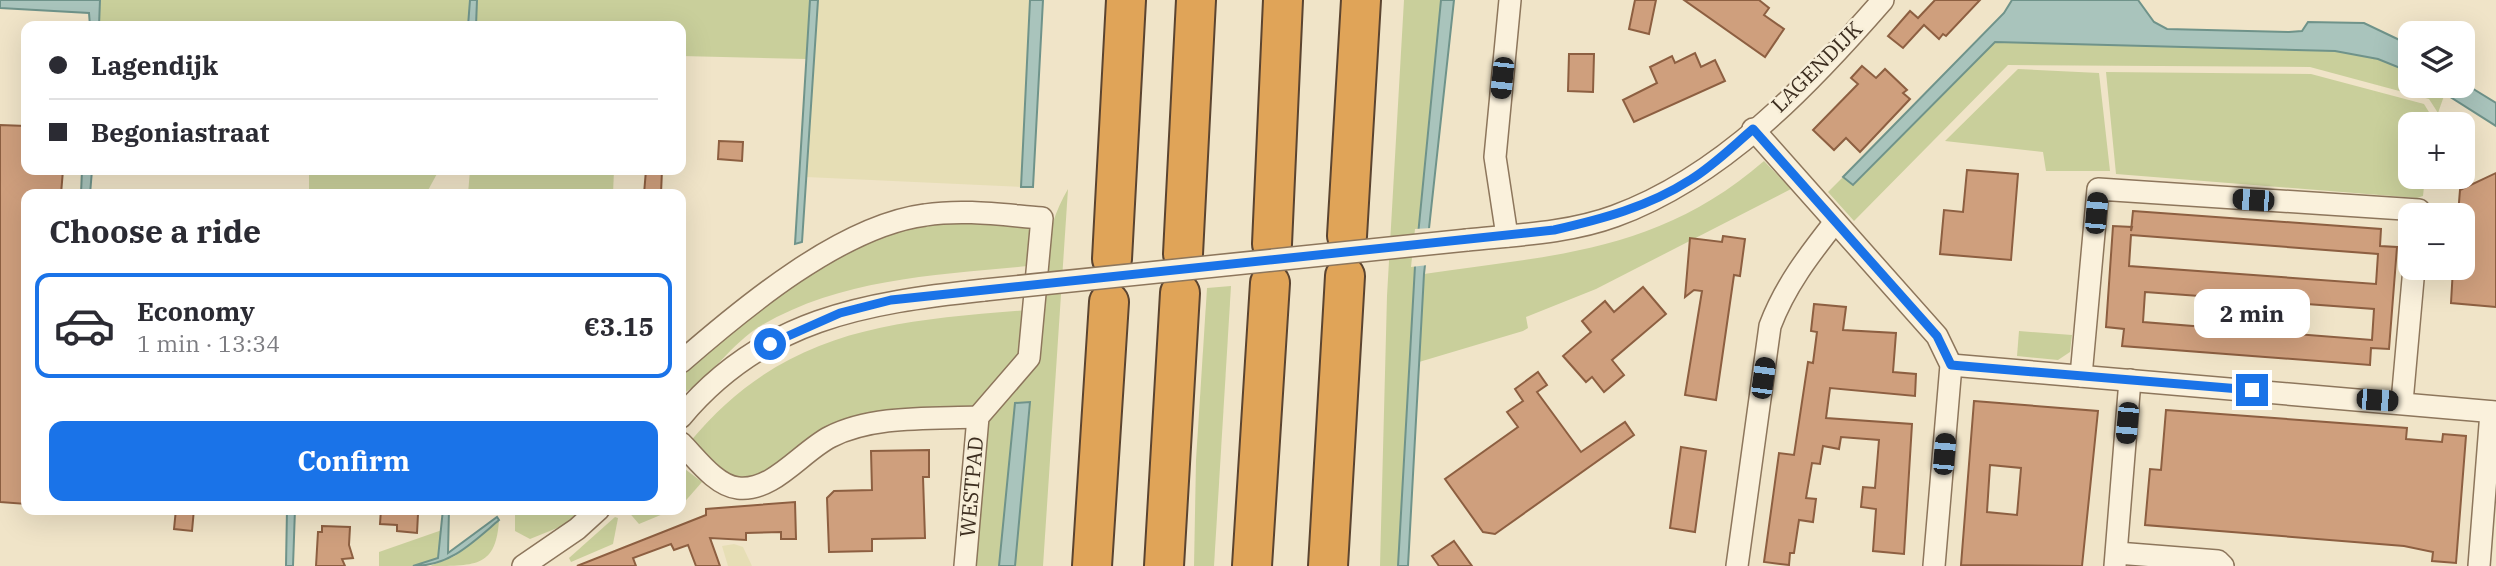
<!DOCTYPE html>
<meta charset="utf-8">
<style>
:root{--surface:#fff;--page:#f7f7f7;--text:#2b2b33;--muted:#7c7c81;--line:#e1e1e2;--accent:#1a73e8}
body{margin:0;font-family:"IBM Plex Serif",serif;background:var(--page);color:var(--text);height:100vh;display:flex;flex-direction:column;font-size:26px;white-space:nowrap}
*{box-sizing:border-box;margin:0}
p{font-size:23px;color:var(--muted)}
.icon{flex:none;width:38px;height:38px;fill:none;stroke:currentColor;stroke-width:2;stroke-linecap:round;stroke-linejoin:round}
.map{position:relative;flex:1;overflow:hidden}
.sheet{position:absolute;left:21px;top:189px;width:665px;height:326px;display:flex;flex-direction:column;background:var(--surface);border-radius:14px;box-shadow:0 7px 28px #0002}
.sheet>*{flex:none}
.top-card{position:absolute;left:21px;top:21px;width:665px;height:154px;border-radius:14px;box-shadow:0 7px 28px #0002;display:grid;align-content:center;height:154px;padding:0 28px;background:var(--surface)}
.buttons{position:absolute;left:2398px;top:21px;display:grid;gap:14px}
.buttons a{display:grid;place-items:center;width:77px;height:77px;border-radius:14px;background:var(--surface);box-shadow:0 7px 28px #0002;font-size:35px}
.end{position:absolute;width:32px;height:32px;margin:-16px;border:9px solid #1a73e8;background:#fff;box-shadow:0 0 0 4px #fff}
.from{border-radius:50%}
.bubble{position:absolute;height:49px;border-radius:14px;background:var(--surface);box-shadow:0 7px 28px #0002;font-size:23px;font-weight:800;line-height:49px;text-align:center}
.car{position:absolute;width:21px;height:42px;margin:-21px -10px;border-radius:9px;box-shadow:0 0 5px 2px #0007;background:linear-gradient(#222 24%,#8ab4d8 0 40%,#222 0 76%,#8ab4d8 0 86%,#222 0)}
.top-card b{display:flex;align-items:center;gap:24px;height:66px;font-size:26px}
.top-card b+b{border-top:2px solid var(--line)}
.top-card i{width:18px;height:18px;background:var(--text)}
ul{padding:0;list-style:none}
li{display:flex;align-items:center;gap:21px;height:105px;margin:0 14px 10px;padding:0 14px;border:4px solid transparent;border-radius:14px}
li div{flex:1}
li b{display:block;font-size:26px}
li em{font-style:normal;font-weight:800}
li.on{border-color:var(--accent)}
li>.icon{width:63px;height:63px;stroke-width:1.5}
h2{padding:0 28px;font-size:32px;line-height:84px}
.button{display:flex;gap:14px;margin-top:auto;padding:14px 28px}
.button a{flex:1;height:80px;border-radius:14px;background:var(--accent);color:#fff;font-size:28px;font-weight:800;line-height:80px;text-align:center}
.map>svg:first-child{display:block}
</style>
<div class="map">
<svg width="2496" height="566" viewBox="0 0 2496 566">
<rect width="100%" height="100%" fill="#f0e4c8"/>
<g fill="#e6deb5">
<path d="M818,0H1030L1021,187L806,177Z"/>
<path d="M734,544L743,547L752,566H728L722,546Z"/>
</g>
<g fill="#c9cf9b">
<path d="M100,0H470L468,26H99Z"/>
<path d="M477,0H810L806,59L681,56V26H476Z"/>
<path d="M1404,0H1441L1415,266L1398,566H1380L1387,296Z"/>
<path d="M1995,42L2335,51L2378,59L2410,72V86H2433L2445,93L2438,113L2429,99L2310,67L2008,65L1854,221L1828,192L1843,177L1854,185Z"/>
<path d="M2018,69L2099,73L2110,171H2046L2043,152L1945,141Z"/>
<path d="M2106,72L2311,74L2424,104L2432,117L2431,124H2410V177H2425L2423,196L2417,198L2116,174Z"/>
<path d="M1764,161L1791,189L1596,289L1526,317L1528,328L1523,331L1419,362L1424,274C1554,255 1659,252 1764,161Z"/>
<path d="M309,170H439L426,194H309Z"/>
<path d="M470,170H614L613,194H468Z"/>
<path d="M1068,189L1043,566H975C978,532 979,439 993,412C1002,393 1028,388 1033,365C1046,303 1035,245 1068,189Z"/>
<path d="M964,218L1030,224L1028,266C937,275 843,278 762,325C731,343 711,378 681,395V369L762,300L883,232Z"/>
<path d="M1231,286L1214,566H1194L1196,460L1207,288Z"/>
<path d="M1028,310L1021,358L982,401L958,412L882,419L767,478L730,481L689,443C783,329 890,321 1028,310Z"/>
<path d="M2019,331L2072,335L2070,352L2058,360L2017,356Z"/>
<path d="M681,466L702,482L681,506Z"/>
<path d="M522,509H584L567,524L530,539L515,531V513Z"/>
<path d="M626,509H675L639,524Z"/>
<path d="M615,517L618,518L613,544L571,562L569,558Z"/>
<path d="M499,520C496,566 478,566 430,566L455,556Z"/>
<path d="M442,530L438,558L413,566H379V552Z"/>
</g>
<g fill="#a9c4bc" stroke="#6f938a" stroke-width="2">
<path d="M0,0H100L99,26H90L89,13L0,8Z"/>
<path d="M470,0H477L476,26H468Z"/>
<path d="M810,0H818L802,242L795,244Z"/>
<path d="M1030,0H1043L1033,187H1021Z"/>
<path d="M1441,0H1454L1424,274L1408,566H1398L1415,266Z"/>
<path d="M2012,0H2138L2154,22L2167,29L2289,32L2302,31L2308,22L2364,23L2410,45V72L2378,59L2335,51L1995,42L1853,185L1843,177L2004,13Z"/>
<path d="M2462,82L2496,103V126L2433,86H2462Z"/>
<path d="M82,170H92L90,194H81Z"/>
<path d="M1030,402L1015,566H999L1015,403Z"/>
<path d="M287,509H295L293,566H286Z"/>
<path d="M443,509H449L448,553L497,517L499,520C472,543 450,566 413,566L438,558Z"/>
</g>
<path fill="#f0e4c8" d="M1431,228L1428,265L1411,267L1415,229Z"/>
<g fill="#cf9f7d" stroke="#8d5f41" stroke-width="2" fill-rule="evenodd">
<path d="M1635,0H1656L1649,34L1629,29Z"/>
<path d="M1684,0H1759L1769,8L1764,15L1784,29L1765,57Z"/>
<path d="M1935,0H1980L1946,36L1943,34L1939,39L1924,25L1903,48L1888,36L1910,11L1918,18Z"/>
<path d="M1695,53L1701,67L1715,60L1725,81L1634,122L1623,100L1657,83L1650,67L1672,56L1675,63Z"/>
<path d="M1569,54H1594L1593,92L1568,91Z"/>
<path d="M1862,66L1876,78L1885,69L1907,90L1903,93L1910,99L1860,152L1846,138L1834,150L1813,130L1858,84L1851,78Z"/>
<path d="M0,125L26,126V170H63L61,194H26V504L0,502Z"/>
<path d="M719,141L743,142L742,161L718,159Z"/>
<path d="M646,170H662L661,194H644Z"/>
<path d="M1967,170L2018,174L2011,260L1940,254L1944,210L1963,212Z"/>
<path d="M2496,173V307L2451,303L2453,268H2462V215H2458L2460,190Z"/>
<path d="M2133,211L2381,229L2380,246L2397,247L2389,349L2371,348L2370,365L2122,346L2124,329L2106,327L2113,226L2132,227L2131,231ZM2131,235L2378,254L2376,284L2129,266ZM2145,292L2374,309L2372,340L2143,322Z"/>
<path d="M1723,236L1745,239L1740,276L1734,275L1716,400L1685,395L1702,291L1694,290L1685,297L1690,238L1722,242Z"/>
<path d="M1643,287L1666,314L1612,360L1624,375L1604,392L1592,377L1586,382L1563,356L1591,332L1582,321L1605,301L1614,312Z"/>
<path d="M1814,304L1846,307L1843,330L1896,333L1893,372L1916,374L1915,396L1830,388L1826,418L1912,424L1904,554L1873,551L1876,509L1861,507L1863,487L1875,488L1879,440L1841,437L1839,449L1823,446L1820,464L1812,463L1806,498L1816,499L1813,522L1799,520L1794,553H1790L1789,565L1764,562L1779,453L1794,455L1808,362L1813,363L1817,332L1811,331Z"/>
<path d="M1538,372L1547,385L1537,392L1581,452L1625,422L1634,435L1495,534L1483,532L1445,479L1518,427L1507,412L1523,401L1515,389Z"/>
<path d="M1974,401L2098,411L2082,566L1961,565ZM1990,465L2021,468L2017,515L1987,512Z"/>
<path d="M2166,410L2407,428L2406,439L2442,442L2443,434L2466,436L2456,563L2432,561L2433,552L2404,546L2145,525L2150,469L2161,470Z"/>
<path d="M1681,447L1706,451L1695,532L1670,528Z"/>
<path d="M929,450V477H923L925,538L872,539V551L829,552L827,498L834,491L872,490L871,451Z"/>
<path d="M795,502L796,539H781V532L746,533V540L710,538L720,566H696L688,545L674,550L671,544L633,558L636,566H577L706,515V509Z"/>
<path d="M176,509H194L192,531L174,529Z"/>
<path d="M381,509H413L412,514H418L417,533L397,531V525L380,524Z"/>
<path d="M322,526L350,527L349,545L353,558L342,559L345,566H316L318,532H322Z"/>
<path d="M1454,541L1472,566H1439L1432,556Z"/>
</g>
<g fill="none" stroke-linecap="round" stroke-linejoin="round">
<defs>
<g id="street">
<path d="M1753,129L1937,336L1951,365L1934,566"/>
<path d="M1507,236L1495,157L1510,0"/>
<path d="M1467,240C1516,235 1569,233 1615,216C1722,177 1809,85 1883,0"/>
<path d="M681,362C743,308 841,226 925,215C964,209 1003,215 1042,218L1029,358L978,417L965,566"/>
<path d="M1951,365L2496,412"/>
<path d="M2081,376L2098,189L2419,210L2418,215"/>
<path d="M2402,402L2414,268"/>
<path d="M681,417C763,319 864,303 984,290"/>
<path d="M681,443C696,458 716,486 738,488C773,492 801,452 830,437C873,415 931,419 978,417"/>
<path d="M2117,553L2218,561L2223,566"/>
<path d="M523,566L577,529L599,509"/>
<path d="M1737,566L1770,326C1785,286 1809,255 1835,222"/>
<path d="M2115,566L2130,380"/>
<path d="M2479,566L2491,412"/>
</g>
<g id="highway">
<path d="M1347,236L1361,0"/>
<path d="M1272,244L1283,0"/>
<path d="M1183,254L1196,0"/>
<path d="M1112,259L1126,0"/>
<path d="M1092,566L1109,302"/>
<path d="M1164,566L1180,293"/>
<path d="M1252,566L1270,283"/>
<path d="M1328,566L1345,276"/>
</g>
</defs>
<use href="#street" stroke="#8d765c" stroke-width="24"/>
<use href="#highway" stroke="#5b4430" stroke-width="42"/>
<use href="#street" stroke="#faf1dc" stroke-width="21"/>
<use href="#highway" stroke="#e0a458" stroke-width="38"/>
<defs>
<path id="street-bridge" d="M984,290L1467,240"/>
</defs>
<use href="#street-bridge" stroke="#8d765c" stroke-width="24" stroke-linecap="butt"/>
<use href="#street-bridge" stroke="#faf1dc" stroke-width="21"/>
</g>
<g fill="none" stroke-linecap="round" stroke-linejoin="round">
<path stroke="#1a73e8" stroke-width="9" d="M770,344L840,313L891,300L1554,230C1602,219 1648,207 1690,180C1713,166 1733,146 1753,129L1937,336L1951,365L2252,390"/>
</g>
<g text-anchor="middle" stroke-width="5" stroke-linejoin="round" paint-order="stroke">
<g font-size="21" fill="#3d2e20" stroke="#f7eed8">
<text transform="translate(1817 67) rotate(-45)" y="7">LAGENDIJK</text>
<text transform="translate(972 487) rotate(-85)" y="7">WESTPAD</text>
</g>
</g>
</svg>
<div class="buttons">
<a><svg class="icon" aria-label="layers" viewBox="0 0 24 24"><path d="M12 4l9 5-9 5-9-5zM3 14l9 5 9-5"/></svg></a>
<a>+</a>
<a>−</a>
</div>
<i class="end from" style="left:770px;top:344px"></i>
<i class="end" style="left:2252px;top:390px"></i>
<div class="bubble" style="left:2194px;top:289px;width:116px">2 min</div>
<i class="car" style="left:1502px;top:78px;rotate:186deg"></i>
<i class="car" style="left:2253px;top:200px;rotate:274deg"></i>
<i class="car" style="left:2096px;top:213px;rotate:5deg"></i>
<i class="car" style="left:1763px;top:378px;rotate:8deg"></i>
<i class="car" style="left:2377px;top:400px;rotate:94deg"></i>
<i class="car" style="left:2127px;top:423px;rotate:185deg"></i>
<i class="car" style="left:1944px;top:454px;rotate:5deg"></i>
<div class="top-card">
<b><i class="from"></i>Lagendijk</b>
<b><i></i>Begoniastraat</b>
</div>
<section class="sheet">
<h2>Choose a ride</h2>
<ul>
<li class="on"><svg class="icon" aria-label="car" viewBox="0 0 24 24"><path d="M5 17H2v-5l4-1 3-4h7l3 4 3 1v5h-3M9 17h6M6 11h13"/><circle cx="7" cy="17" r="2"/><circle cx="17" cy="17" r="2"/></svg><div><b>Economy</b><p>1 min · 13:34</p></div><em>€3.15</em></li>
</ul>
<div class="button"><a>Confirm</a></div>
</section>
</div>
